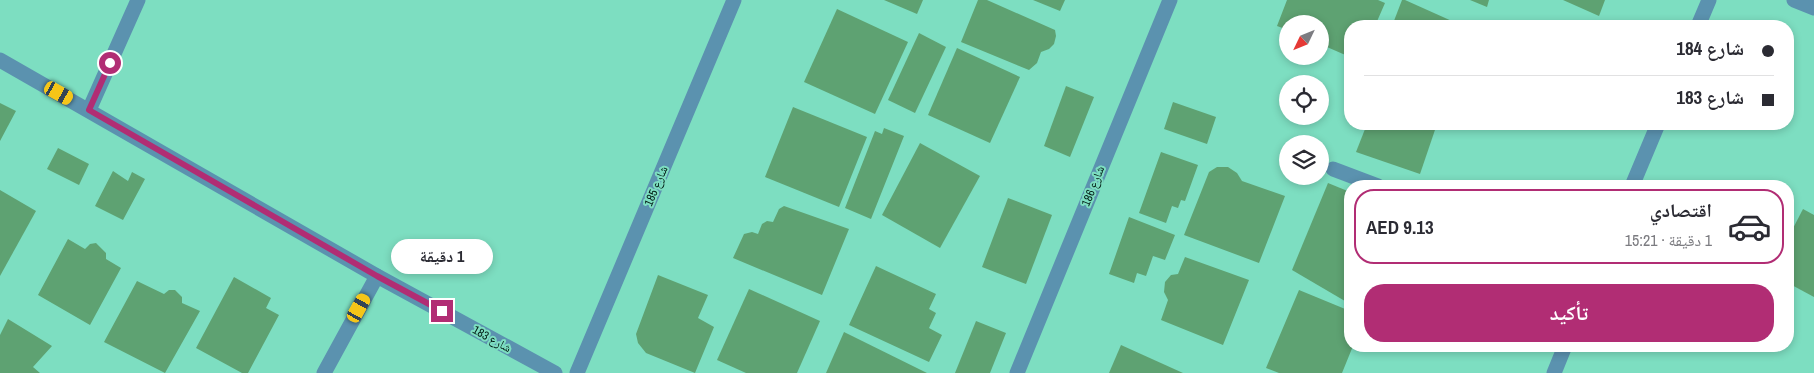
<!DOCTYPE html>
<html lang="ar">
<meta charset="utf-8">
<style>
:root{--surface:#fff;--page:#f7f7f7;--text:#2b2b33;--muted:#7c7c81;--line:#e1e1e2;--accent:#b12d74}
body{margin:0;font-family:"Archivo Narrow","Noto Naskh Arabic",sans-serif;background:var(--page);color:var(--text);direction:rtl;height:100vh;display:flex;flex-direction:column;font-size:19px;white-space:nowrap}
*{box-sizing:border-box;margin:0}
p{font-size:16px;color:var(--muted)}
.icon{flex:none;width:28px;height:28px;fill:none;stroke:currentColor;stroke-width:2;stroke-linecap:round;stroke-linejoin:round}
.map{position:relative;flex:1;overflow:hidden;direction:ltr}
.drawer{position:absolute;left:1344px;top:180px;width:450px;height:172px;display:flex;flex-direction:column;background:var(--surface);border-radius:20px;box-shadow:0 2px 8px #0003;direction:rtl}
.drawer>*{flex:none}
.top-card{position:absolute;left:1344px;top:20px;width:450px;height:110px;border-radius:20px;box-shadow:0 2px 8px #0003;direction:rtl;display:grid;align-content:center;height:110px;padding:0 20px;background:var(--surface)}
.needle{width:32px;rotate:227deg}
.tools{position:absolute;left:1279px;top:15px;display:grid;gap:10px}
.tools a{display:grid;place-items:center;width:50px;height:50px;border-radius:50%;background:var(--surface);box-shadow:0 2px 8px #0003;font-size:25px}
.end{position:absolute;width:22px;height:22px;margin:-11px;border:6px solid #b12d74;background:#fff;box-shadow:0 0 0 2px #fff}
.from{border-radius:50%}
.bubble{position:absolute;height:35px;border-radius:18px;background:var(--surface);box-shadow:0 2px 8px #0003;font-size:16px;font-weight:800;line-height:35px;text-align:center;direction:rtl}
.car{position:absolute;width:15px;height:30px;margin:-15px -8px;border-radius:6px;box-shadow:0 0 4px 1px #0007;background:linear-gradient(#f5c518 24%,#345 0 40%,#f5c518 0 76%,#345 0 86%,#f5c518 0)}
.top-card b{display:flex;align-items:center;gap:18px;height:48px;font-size:19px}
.top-card b+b{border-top:1px solid var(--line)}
.top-card i{width:12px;height:12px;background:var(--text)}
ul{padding:9px 0 0;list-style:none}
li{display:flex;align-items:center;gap:15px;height:75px;margin:0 10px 8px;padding:0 10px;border:2px solid var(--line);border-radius:20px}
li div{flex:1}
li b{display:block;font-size:19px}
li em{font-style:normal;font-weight:800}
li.active{border-color:var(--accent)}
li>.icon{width:45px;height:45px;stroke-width:1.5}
.action{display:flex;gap:10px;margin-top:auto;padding:10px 20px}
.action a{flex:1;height:58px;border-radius:20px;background:var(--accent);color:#fff;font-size:20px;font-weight:800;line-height:58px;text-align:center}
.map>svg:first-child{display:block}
</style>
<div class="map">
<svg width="1814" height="373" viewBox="0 0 1814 373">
<rect width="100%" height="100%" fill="#7ddec1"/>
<g fill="#5ea272">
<path d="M884,0H923L917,14Z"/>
<path d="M978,0H987L1055,30L1056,36L1054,44L1049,49L1041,52L1037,63L1029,70L961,42Z"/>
<path d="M1033,0H1065L1060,11Z"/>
<path d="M1287,0H1378L1385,3L1375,26H1350V57L1320,44V24H1288V30L1277,26Z"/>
<path d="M1402,0H1405L1463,26H1392Z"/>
<path d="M1470,0H1489L1487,7Z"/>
<path d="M1563,0H1605L1599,16Z"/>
<path d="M837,9L908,42L875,114L804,82Z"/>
<path d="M919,33L946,47L915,113L888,100Z"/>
<path d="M957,48L1020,77L990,143L928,115Z"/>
<path d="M1066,86L1094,97L1070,157L1044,146Z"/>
<path d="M1173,102L1216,117L1207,144L1164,129Z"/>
<path d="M0,103L16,111L0,141Z"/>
<path d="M793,107L867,137L839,207L765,177Z"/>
<path d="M1367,124H1437L1420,174L1356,152Z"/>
<path d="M884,128L904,136L871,219L845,208L875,131L882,134Z"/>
<path d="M920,143L980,176L940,248L882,215Z"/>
<path d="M58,148L89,164L79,185L47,169Z"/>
<path d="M1161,152L1198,165L1185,201L1181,200L1178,208L1172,206L1166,223L1139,213Z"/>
<path d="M1217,167H1228L1237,173L1242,181L1285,196L1259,263L1184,235L1209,172Z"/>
<path d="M113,171L128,181L132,172L145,179L123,220L95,206Z"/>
<path d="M1328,183L1350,192V304L1292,270Z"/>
<path d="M0,190L36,211L0,276Z"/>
<path d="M1008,198L1052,215L1026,284L982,267Z"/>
<path d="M784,206L849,229L822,295L733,258L744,234L752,232L758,234L762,224L767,221L773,222L779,209Z"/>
<path d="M1803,209L1814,215V297L1788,283V238Z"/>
<path d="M1129,217L1175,235L1165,260L1153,256L1146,276L1137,273L1134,283L1109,274Z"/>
<path d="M68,239L85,249L90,244L96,243L106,253V259L121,268L90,325L38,295Z"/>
<path d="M1185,257L1249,280L1223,345L1161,320L1168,300L1164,292L1165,282L1171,275L1178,274Z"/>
<path d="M876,266L936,294L929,309L936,313L929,328L942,335L929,362L849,325Z"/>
<path d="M658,275L708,295L698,318L714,327L695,373L646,353L638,343L636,334Z"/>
<path d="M234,277L271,298L266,308L279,315L248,373H242L196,348Z"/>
<path d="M137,281L164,294L169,290H175L182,297V303L200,311L165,373L104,342Z"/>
<path d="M749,289L820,321L797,373H746L717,360Z"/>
<path d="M1299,290L1350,311V346H1353L1342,373H1279L1266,368Z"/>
<path d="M8,319L52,346L33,367L40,373H0V335Z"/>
<path d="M976,321L1006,333L990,373H955Z"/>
<path d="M844,332L927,373H826Z"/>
<path d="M1121,345L1183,373H1109Z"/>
</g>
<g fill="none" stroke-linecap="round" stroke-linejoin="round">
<g stroke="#5b92af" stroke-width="15">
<path d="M1794,0L1814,8"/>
<path d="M1698,26L1709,0"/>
<path d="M0,60L377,276L555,373"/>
<path d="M89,110L138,0"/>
<path d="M1333,169L1378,186"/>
<path d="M1632,186L1658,124"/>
<path d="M324,373L377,276"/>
<path d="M577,373L734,0"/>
<path d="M1017,373L1170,0"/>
<path d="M1554,373L1565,346"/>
</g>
</g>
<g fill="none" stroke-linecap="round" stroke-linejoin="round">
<path stroke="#b12d74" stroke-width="6" d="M110,63L89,110L377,276L442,311"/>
</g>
<g text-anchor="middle" stroke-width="4" stroke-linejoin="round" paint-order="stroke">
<g font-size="12" fill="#001b13" stroke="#7ddec1">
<text transform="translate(656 186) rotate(-67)" y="4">شارع 185</text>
<text transform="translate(1093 186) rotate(-68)" y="4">شارع 186</text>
<text transform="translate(492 339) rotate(29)" y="4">شارع 183</text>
</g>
</g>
</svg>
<div class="tools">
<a><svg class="needle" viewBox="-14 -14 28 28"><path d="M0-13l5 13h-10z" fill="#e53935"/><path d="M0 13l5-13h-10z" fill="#7c7c81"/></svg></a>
<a><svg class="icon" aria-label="locate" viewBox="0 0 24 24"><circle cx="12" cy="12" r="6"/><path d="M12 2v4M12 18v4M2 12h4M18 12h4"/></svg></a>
<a><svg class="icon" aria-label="layers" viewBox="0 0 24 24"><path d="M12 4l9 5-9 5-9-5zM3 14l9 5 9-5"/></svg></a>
</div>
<i class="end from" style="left:110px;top:63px"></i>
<i class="end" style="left:442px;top:311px"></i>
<div class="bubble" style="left:391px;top:239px;width:102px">1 دقيقة</div>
<i class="car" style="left:59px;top:93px;rotate:119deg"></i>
<i class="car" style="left:359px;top:308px;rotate:29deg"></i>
<div class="top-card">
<b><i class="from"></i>شارع 184</b>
<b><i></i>شارع 183</b>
</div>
<section class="drawer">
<ul>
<li class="active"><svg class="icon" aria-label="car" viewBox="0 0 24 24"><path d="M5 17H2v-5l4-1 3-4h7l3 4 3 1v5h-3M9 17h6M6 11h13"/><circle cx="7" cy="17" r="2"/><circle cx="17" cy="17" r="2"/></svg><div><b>اقتصادي</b><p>1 دقيقة · 15:21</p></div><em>AED 9.13</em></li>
</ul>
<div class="action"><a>تأكيد</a></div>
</section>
</div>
